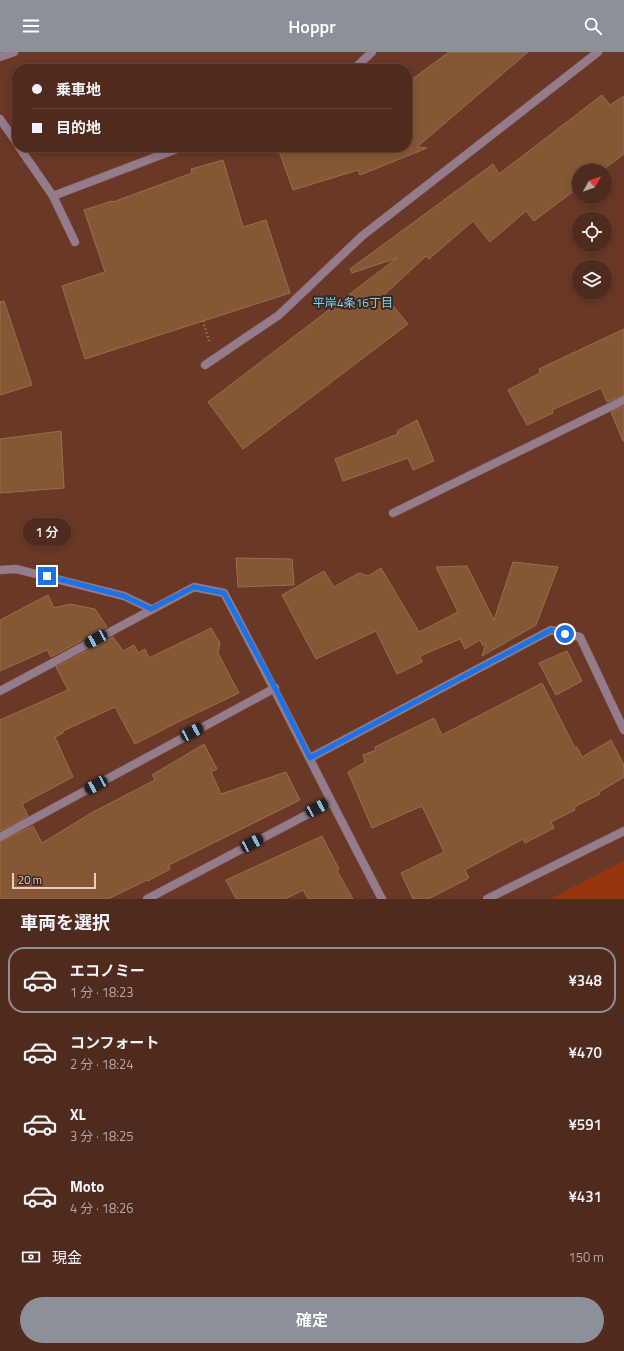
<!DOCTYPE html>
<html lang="ja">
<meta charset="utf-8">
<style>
:root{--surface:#502a1d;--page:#563226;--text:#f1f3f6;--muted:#b4a7a4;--line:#67463b;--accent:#8c9099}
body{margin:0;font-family:"Titillium Web","Noto Sans JP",sans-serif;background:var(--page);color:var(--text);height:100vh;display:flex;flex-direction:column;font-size:15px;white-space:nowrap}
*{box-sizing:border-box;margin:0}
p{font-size:13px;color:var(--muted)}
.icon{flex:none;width:22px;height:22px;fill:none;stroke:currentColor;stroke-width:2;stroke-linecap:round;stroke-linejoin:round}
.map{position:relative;height:847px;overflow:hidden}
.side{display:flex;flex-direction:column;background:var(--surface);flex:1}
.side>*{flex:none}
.guide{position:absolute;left:12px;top:12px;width:400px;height:88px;border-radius:16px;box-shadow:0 2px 10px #0003,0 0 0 1px var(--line);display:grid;align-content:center;height:88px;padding:0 20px;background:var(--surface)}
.needle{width:26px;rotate:50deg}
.fabs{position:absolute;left:572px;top:112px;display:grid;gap:8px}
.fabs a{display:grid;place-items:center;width:40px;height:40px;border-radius:50%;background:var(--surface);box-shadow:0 2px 10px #0003,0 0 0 1px var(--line);font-size:20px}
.scale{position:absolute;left:12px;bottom:10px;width:84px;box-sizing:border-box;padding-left:4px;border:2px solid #eccdc2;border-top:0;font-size:11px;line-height:14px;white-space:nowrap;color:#eccdc2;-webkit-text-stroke:3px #3e271f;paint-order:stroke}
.end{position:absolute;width:18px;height:18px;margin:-9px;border:5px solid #1a73e8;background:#fff;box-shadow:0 0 0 2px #fff}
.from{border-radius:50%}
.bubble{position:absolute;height:28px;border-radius:14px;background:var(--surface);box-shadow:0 2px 10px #0003,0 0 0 1px var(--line);font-size:13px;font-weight:600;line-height:28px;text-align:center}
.car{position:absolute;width:12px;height:24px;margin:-12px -6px;border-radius:5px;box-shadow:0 0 3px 1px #0007;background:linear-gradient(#222 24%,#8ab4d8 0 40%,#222 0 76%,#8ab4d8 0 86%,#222 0)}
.guide b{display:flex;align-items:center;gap:14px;height:38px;font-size:15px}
.guide b+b{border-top:1px solid var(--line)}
.guide i{width:10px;height:10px;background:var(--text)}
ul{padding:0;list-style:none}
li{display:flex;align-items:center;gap:12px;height:66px;margin:0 8px 6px;padding:0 12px;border:2px solid transparent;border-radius:16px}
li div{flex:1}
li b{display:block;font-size:15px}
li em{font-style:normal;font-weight:600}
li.current{border-color:var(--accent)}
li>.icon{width:36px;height:36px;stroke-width:1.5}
h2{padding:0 20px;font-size:18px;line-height:48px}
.pay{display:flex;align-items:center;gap:10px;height:44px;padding:0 20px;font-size:15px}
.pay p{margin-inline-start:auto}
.primary-button{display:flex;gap:8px;margin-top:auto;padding:8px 20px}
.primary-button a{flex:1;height:46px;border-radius:24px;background:var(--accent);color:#fff;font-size:16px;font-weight:600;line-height:46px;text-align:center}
header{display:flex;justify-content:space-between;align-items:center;height:52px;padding:0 20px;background:var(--accent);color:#fff;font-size:18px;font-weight:600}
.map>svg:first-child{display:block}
</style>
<header><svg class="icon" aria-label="menu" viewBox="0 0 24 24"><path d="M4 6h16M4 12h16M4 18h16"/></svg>Hoppr<svg class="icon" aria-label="search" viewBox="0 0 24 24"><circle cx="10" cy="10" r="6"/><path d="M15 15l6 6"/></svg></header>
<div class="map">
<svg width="624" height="847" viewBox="0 0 624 847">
<rect width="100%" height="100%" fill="#6a3827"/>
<path fill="#97350f" d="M624,809V847H550Z"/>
<g fill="#845835" stroke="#9b6e4a">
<path d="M449,0H528L417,95L427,96L360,123L358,118L293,138L279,99L292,95H407V31Z"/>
<path d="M602,43L610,53L624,44V102L601,119H579V135L534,169L526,159L490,190L473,169L429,207L426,204L384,243L408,272L243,397L208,350L397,206L352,221L350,217L493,112L499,122Z"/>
<path d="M223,108L243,175L266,168L290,241L85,307L62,234L105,220L84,158L112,149L113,150L192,121L191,117Z"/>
<path d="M4,249L32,333L0,343V250Z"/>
<path d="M624,277V343L607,350L601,336L552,358L553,361L527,373L508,338L540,321L539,317Z"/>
<path d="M624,354V389H623L611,360Z"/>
<path d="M417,368L434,409L413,418L408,406L343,429L335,407L398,382L397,379Z"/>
<path d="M61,379L64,436L0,441V387Z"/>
<path d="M236,506L292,507L294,533L238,535Z"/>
<path d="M513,510L558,515L536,573L482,604L486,591L483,594L480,588L465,597L460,587L420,604L422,610L397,622L376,579L316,607L282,543L324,519L334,535L359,521L368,524L381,516L419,580L458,560L436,515L467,514L494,568Z"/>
<path d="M48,543L54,556L70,552L95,557L107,575L51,605L47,598L0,619V568Z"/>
<path d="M211,576L220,591L218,601L239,641L180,669L135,692L115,655L63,679V681L55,685L73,725L22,752L28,764L0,779V668L68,638L56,615L113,585L123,599L134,593L138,601L145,597L149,606Z"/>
<path d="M567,599L582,629L556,643L539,611Z"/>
<path d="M542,631L575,696L577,695L582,705L611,688L624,713V725L599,740L600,742L574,755L575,758L551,770L554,776L525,791L523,787L465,818L469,826L428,847H413L401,821L444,800L422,754L372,776L348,720L365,710L363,703L376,698L375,695L434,666L442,683Z"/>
<path d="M204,692L217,717L211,720L221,742L286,720L300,748L169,813L170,817L148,829L147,828L108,847H0V790L33,774L42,791L93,760L155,728L152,723Z"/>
<path d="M322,784L339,817L337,819L353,847H308L303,838L285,847H236L226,828Z"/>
</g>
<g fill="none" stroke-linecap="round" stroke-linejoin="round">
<defs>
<path id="service" d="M205,313L279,263L362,184L598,0"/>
<g id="minor">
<path d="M0,5L14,0"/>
<path d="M354,17L372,0"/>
<path d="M0,67L17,91"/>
<path d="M19,95L53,144L75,190"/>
<path d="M53,144L182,95"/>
<path d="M393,461L624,348"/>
<path d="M0,518L16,517L124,544L151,557"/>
<path d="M0,639L194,535L224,541C278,642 328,745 382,847"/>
<path d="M310,706L551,578L580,585L624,678"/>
<path d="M0,785L275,636"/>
<path d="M147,847L331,750"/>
</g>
<path id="tertiary" d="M487,847L624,779"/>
</defs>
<use href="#service" stroke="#845646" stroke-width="9"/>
<use href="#minor" stroke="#845646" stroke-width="9"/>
<use href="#tertiary" stroke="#845646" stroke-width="9"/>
<path stroke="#aa8173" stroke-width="2.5" stroke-dasharray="1 3" stroke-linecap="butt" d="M203,269L209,289"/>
<use href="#service" stroke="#937c8b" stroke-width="8"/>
<use href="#minor" stroke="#937c8b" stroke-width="8"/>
<use href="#tertiary" stroke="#937c8b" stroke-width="8"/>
</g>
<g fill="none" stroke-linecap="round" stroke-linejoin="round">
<path stroke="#1a73e8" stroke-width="5" d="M47,524L124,544L151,557L194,535L224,541L275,636L310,706L551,578L565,582"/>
</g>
<g text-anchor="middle" stroke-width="4" stroke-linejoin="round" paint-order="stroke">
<g font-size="12" fill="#75d7f3" stroke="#3e271f">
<text x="353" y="255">平岸4条16丁目</text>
</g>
</g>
</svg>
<div class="fabs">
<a><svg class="needle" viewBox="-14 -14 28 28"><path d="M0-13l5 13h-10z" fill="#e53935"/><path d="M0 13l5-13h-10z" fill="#b4a7a4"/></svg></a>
<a><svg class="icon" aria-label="locate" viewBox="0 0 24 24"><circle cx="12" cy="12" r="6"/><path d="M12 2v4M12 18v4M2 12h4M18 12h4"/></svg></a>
<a><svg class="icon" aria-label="layers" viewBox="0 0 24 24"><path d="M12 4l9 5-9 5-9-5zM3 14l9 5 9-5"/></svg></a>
</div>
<div class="scale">20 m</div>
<i class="end from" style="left:565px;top:582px"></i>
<i class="end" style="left:47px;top:524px"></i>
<div class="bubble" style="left:23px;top:466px;width:48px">1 分</div>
<i class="car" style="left:96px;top:587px;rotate:241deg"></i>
<i class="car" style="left:192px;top:680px;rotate:62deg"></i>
<i class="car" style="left:96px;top:733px;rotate:241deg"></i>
<i class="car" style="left:317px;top:756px;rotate:62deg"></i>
<i class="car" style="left:252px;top:791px;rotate:62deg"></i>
<div class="guide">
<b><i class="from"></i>乗車地</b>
<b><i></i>目的地</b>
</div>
</div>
<section class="side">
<h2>車両を選択</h2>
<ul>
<li class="current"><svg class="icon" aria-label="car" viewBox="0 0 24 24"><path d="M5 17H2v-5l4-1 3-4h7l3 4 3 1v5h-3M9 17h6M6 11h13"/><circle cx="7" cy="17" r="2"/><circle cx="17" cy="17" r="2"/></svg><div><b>エコノミー</b><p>1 分 · 18:23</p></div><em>¥348</em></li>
<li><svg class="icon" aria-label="car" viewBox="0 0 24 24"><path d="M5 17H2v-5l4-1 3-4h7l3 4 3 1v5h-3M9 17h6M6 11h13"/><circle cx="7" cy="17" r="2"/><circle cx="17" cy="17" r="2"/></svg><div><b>コンフォート</b><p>2 分 · 18:24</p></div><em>¥470</em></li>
<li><svg class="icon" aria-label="car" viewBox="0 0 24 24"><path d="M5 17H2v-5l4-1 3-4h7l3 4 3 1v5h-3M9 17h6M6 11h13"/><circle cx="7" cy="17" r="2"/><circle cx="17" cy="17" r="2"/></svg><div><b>XL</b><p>3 分 · 18:25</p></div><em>¥591</em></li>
<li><svg class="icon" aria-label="car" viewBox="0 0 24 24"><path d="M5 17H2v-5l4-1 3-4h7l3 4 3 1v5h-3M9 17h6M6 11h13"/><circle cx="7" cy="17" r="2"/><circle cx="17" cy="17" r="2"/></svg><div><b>Moto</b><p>4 分 · 18:26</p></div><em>¥431</em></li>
</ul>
<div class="pay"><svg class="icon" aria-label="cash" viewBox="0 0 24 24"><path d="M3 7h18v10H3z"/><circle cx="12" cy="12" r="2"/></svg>現金<p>150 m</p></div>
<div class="primary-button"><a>確定</a></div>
</section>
